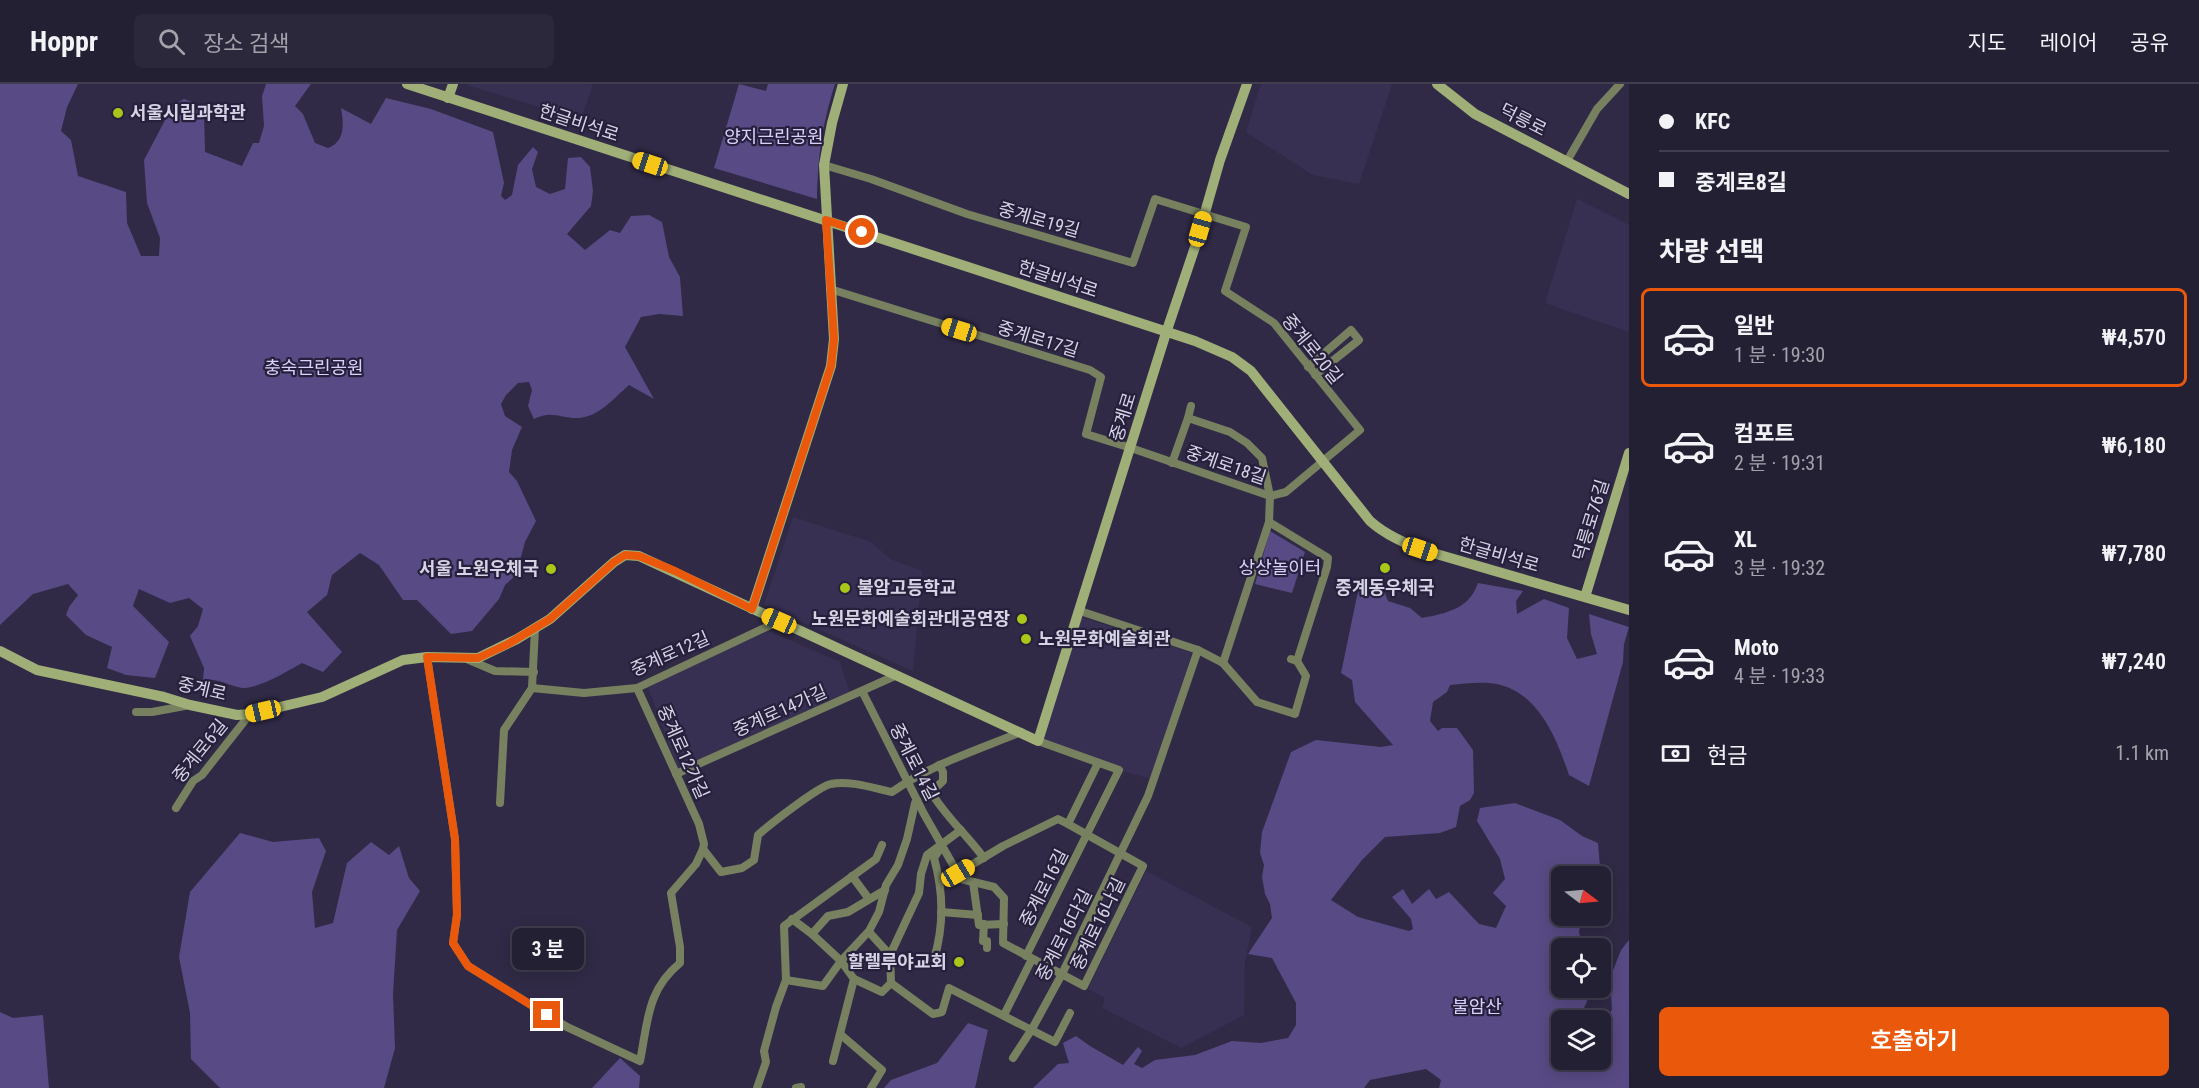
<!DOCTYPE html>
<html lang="ko">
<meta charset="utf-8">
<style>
:root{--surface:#242034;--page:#2c283c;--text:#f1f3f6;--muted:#a3a3ac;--line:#413e4f;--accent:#ea580c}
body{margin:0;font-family:"Roboto Condensed","Noto Sans KR",sans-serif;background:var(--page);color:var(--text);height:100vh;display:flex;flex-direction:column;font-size:22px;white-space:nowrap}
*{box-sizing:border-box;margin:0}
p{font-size:20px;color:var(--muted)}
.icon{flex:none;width:33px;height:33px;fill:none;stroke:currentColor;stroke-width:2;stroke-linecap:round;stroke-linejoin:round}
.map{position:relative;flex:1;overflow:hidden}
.details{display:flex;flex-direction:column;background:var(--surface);width:570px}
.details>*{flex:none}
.top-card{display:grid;align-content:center;height:132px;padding:0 30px;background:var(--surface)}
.needle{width:39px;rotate:106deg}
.tools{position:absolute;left:1551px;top:782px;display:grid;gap:12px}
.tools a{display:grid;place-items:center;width:60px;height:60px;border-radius:9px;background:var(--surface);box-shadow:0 3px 15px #0003,0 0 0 2px var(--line);font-size:30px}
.end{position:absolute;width:27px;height:27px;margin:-14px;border:8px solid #ea580c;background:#fff;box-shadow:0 0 0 3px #fff}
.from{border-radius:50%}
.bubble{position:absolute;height:42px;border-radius:9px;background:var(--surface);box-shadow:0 3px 15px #0003,0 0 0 2px var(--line);font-size:20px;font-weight:600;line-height:42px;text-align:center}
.car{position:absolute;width:18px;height:36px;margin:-18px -9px;border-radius:8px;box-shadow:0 0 4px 2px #0007;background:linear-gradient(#f5c518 24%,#345 0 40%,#f5c518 0 76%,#345 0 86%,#f5c518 0)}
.top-card b{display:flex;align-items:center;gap:21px;height:57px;font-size:22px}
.top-card b+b{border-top:2px solid var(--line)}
.top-card i{width:15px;height:15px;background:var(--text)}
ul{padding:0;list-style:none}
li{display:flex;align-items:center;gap:18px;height:99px;margin:0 12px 9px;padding:0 18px;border:3px solid transparent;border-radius:9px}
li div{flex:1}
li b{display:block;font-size:22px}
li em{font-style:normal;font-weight:600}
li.active{border-color:var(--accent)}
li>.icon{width:54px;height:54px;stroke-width:1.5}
h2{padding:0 30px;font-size:27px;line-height:72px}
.pay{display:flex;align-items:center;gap:15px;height:66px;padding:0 30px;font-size:22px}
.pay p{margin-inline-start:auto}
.cta{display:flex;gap:12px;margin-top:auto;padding:12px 30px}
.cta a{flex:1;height:69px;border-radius:9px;background:var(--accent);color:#fff;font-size:24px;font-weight:600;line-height:69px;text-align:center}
header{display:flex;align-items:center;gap:36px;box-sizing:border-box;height:84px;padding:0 30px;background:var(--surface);border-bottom:2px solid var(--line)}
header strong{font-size:28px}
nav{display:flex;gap:33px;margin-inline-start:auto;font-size:21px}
.search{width:420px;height:54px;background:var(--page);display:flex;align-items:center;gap:15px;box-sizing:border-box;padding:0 21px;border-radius:9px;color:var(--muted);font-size:22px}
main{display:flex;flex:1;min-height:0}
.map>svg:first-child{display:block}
</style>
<header>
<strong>Hoppr</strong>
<div class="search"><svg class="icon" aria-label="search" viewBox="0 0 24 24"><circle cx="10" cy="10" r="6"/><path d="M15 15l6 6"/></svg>장소 검색</div>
<nav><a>지도</a><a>레이어</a><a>공유</a></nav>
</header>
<main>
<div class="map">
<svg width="1629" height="1004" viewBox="0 0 1629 1004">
<rect width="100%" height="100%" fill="#302a46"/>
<g fill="#383053">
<path d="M468,0H593L581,35L469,2Z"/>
<path d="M1263,0H1392L1359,100L1313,91L1246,48L1260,3Z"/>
<path d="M1577,115L1629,141V248L1545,219Z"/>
<path d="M793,433L871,458L890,475L922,487L913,587L764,521Z"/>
<path d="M1081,533L1192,569L1151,695L1119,686L1042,656Z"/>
<path d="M769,547L840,578L850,610L678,685L648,603L686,583Z"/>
<path d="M1146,787L1252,843L1245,878L1244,931L1181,964L1102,924L1105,914L1088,905Z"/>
</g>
<g fill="#584a84">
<path d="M0,0H78L67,23L61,47L71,56L78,92L126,108L127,139L141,172H159L160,154L147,119L144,76L173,21L184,15L195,19L204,28L205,68L242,82L253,59H259L264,42L262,12L266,0H311L295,22L303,30L315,59L328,64C345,58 344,40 341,24L371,40L386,14L431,25L493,48L504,99L501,112L505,116L512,111L518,81L533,63L538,68L532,85L536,103L550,110L565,105L568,74L581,73L590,83L593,107L591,122L567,150L585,166L610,146L620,149L631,132L649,131L662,138L669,173L680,193L683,232L659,230L641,233L625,263L654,315L629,301C614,314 598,334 577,334C559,334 552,326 534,335L528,322L532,306L529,298L518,299L506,311L501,320L505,332L522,343L512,366L509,388L517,397L536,437L525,458L516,491L505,501L499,515L472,547L451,550L417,516H403L379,481L360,469L332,491L327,511L307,528L342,568L323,588L302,579C288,587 261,603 245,604C233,604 221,594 203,596L204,584L190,552L198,542L203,525L189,514L170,519L139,505L133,522L169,558L155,594L126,591L107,584L112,563L86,551L66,531L69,523L78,511L68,500L33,510L0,541Z"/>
<path d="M739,0L766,7L768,0H835C822,41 818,72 817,115L714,84Z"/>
<path d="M1270,447L1305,468L1292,509L1255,500Z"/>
<path d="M1364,493L1381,499L1388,517L1410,524L1422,534C1447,529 1469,525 1478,499L1523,507L1516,517L1517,530L1544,515L1569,524L1567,554L1577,575L1597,570L1591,550L1589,530L1629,543L1624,560L1623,578L1589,702L1569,691C1556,652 1536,602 1488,599C1476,598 1463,600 1450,601L1447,608L1433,618L1430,637L1438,647L1442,644H1457L1473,666L1474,709L1470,716L1460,722L1456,743L1440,749L1385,753L1362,776L1331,816L1358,833L1409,847L1413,845L1411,835L1392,813L1403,805L1412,820L1429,805L1436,815L1449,808L1479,840L1496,844L1506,822L1493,809L1505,795L1500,775L1477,737L1480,724L1515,719L1560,736L1582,752L1598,759L1600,783L1595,792H1562V831H1582L1579,848L1583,864H1562V903H1590C1589,917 1584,925 1576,936H1562L1561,946L1551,958L1561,964L1562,975H1600L1601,948L1612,925L1610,894L1621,866L1629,856V1004H1439L1441,996L1426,985L1370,996L1364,1004H1033L1058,980L1069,979L1063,959L1076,952L1090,962L1123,981L1138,963L1142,967L1134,980L1142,984L1155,976L1195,971L1232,957L1261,959L1288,954L1296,941V919L1272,874L1248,870L1272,834L1270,820L1265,810L1262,793L1264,781L1260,769L1262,748L1291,668L1316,656L1381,663L1393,661L1355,618L1352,596L1341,589L1357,512Z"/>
<path d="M240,749L273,758L319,754L326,767L312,808L315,844L333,839L347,779L371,758L389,771L399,762L409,794L420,807L397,846L393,910L395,964L384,1004H220L191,975L190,929L179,873L190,808Z"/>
<path d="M0,928L13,934L43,931L49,1004H0Z"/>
<path d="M968,939L988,946L975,1004H884L891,996L937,979Z"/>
<path d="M620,974L640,992L639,1004H592Z"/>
</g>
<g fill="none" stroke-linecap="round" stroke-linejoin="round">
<g stroke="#78815f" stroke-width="8">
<path d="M1567,77L1597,25L1620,0"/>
<path d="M824,81L871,95L967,130L1133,179L1155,115L1246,143L1225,207L1274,239L1360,346L1286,408L1270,412L1131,364L1086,350L1101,293L1090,286L830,205"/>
<path d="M1308,283L1351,246L1359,256L1315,291"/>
<path d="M1188,334L1191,322"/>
<path d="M1172,379L1188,334L1230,348L1247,359L1262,374L1270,412L1269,438L1328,474L1327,483L1297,577"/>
<path d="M1198,566L1223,579L1257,618L1295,630L1306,592L1297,577L1291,575"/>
<path d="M427,573L455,755L457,831L453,859L468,882L567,943L640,977C648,937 647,906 680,879V863L671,809L696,780L703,765L704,760L699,740L637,604"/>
<path d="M469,576L495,587L534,588"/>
<path d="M1223,579L1269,438"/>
<path d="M532,604L584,609L637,604L779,537"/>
<path d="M862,607L924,730L961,795L994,803L1004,814L1003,859L1084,902L1143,782L1068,740"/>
<path d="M136,628H152L190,621"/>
<path d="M939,681L943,688V697L931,708C945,732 967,751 984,774"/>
<path d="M676,690L897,591"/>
<path d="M500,719L504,646L532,604L535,545"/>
<path d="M176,724L193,697L202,691L250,630"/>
<path d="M961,746L927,771L921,790L919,809L890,871L891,899L933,930L942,928L949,904L1055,958L1070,929"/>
<path d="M703,765L721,788L742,784L754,776L758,751C769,741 819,702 831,700C849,696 873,704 892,708C930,681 977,666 1021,648"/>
<path d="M958,789L1003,762L1058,735L1068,740L1098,679"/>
<path d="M852,792L869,815"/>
<path d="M940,796L961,795"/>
<path d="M973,798L979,841L1004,840"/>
<path d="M941,828L978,831"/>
<path d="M984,840L983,857H987V864"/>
<path d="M869,848L890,871"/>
<path d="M812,850L828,832L848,828L885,806"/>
<path d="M1026,872L1119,686L1038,657"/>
<path d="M934,875C944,842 943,806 934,774L940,765"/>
<path d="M786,896L823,902L841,877L812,850L792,835"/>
<path d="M891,899L882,908L854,895L841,877L869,847L879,828L886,801L898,781L907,755L915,719L917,716"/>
<path d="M1004,931L1032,875"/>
<path d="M840,950L882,986L871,1004"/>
<path d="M1013,974L1032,945L1062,890L1148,712L1198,566L1080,527"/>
<path d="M833,977L854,895"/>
<path d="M757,1004L766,978L764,967L776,923L786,896L784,842L876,775L882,761"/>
<path d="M796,1004L801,1003"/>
</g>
<g stroke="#a0af77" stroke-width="10">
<path d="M407,0L1195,257L1232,273L1251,287L1370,437C1388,453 1410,462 1433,469L1629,526"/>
<path d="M1437,0L1475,30L1629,110"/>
<path d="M448,14L453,0"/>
<path d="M1585,513L1629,369"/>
<path d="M752,525L831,282L834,255L824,81L832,39L843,0"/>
<path d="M0,567L37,586L164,613L190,621L237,631L250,630L322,613L403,576L427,573L478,574L517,555L550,535L614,478L625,471L639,472L1038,657L1166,249L1196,160L1220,76L1247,0"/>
</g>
</g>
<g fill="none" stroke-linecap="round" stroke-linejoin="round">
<path stroke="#ea580c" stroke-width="8" d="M547,931L468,882L453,859L457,831L455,755L427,573L478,574L508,560L550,535L614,478L625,471L639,472L675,487L752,525L831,282L834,255L826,136L862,148"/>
</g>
<g fill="#a9c719" stroke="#27203c" stroke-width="2">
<circle cx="118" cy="29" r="6"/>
<circle cx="1385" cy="484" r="6"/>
<circle cx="551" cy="485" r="6"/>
<circle cx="845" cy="504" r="6"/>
<circle cx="1022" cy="535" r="6"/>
<circle cx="1026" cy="555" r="6"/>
<circle cx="959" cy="878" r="6"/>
</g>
<g text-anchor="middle" stroke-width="4.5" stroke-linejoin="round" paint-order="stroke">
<g font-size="18" font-weight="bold" fill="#d6d3e5" stroke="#27203c" text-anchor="start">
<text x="130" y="35">서울시립과학관</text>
<text x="539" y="491" text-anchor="end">서울 노원우체국</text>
<text x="857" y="510">불암고등학교</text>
<text x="1385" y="510" text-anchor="middle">중계동우체국</text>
<text x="1010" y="541" text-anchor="end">노원문화예술회관대공연장</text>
<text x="1038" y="561">노원문화예술회관</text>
<text x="947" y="884" text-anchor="end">할렐루야교회</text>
</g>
<g font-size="18" fill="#d6d3e5" stroke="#27203c">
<text transform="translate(1523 36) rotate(27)" y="6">덕릉로</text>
<text transform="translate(579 39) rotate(18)" y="6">한글비석로</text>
<text transform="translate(1039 136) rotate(16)" y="6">중계로19길</text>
<text transform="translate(1058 195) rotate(18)" y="6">한글비석로</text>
<text transform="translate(1038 255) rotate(17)" y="6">중계로17길</text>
<text transform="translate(1312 265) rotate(51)" y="6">중계로20길</text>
<text transform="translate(1123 333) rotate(-73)" y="6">중계로</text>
<text transform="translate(1226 381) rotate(19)" y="6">중계로18길</text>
<text transform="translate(1591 436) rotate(-73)" y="6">덕릉로76길</text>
<text transform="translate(1499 471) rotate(16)" y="6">한글비석로</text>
<text transform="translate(670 570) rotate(-24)" y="6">중계로12길</text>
<text transform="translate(202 605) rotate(13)" y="6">중계로</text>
<text transform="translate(780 627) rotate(-24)" y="6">중계로14가길</text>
<text transform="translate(200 667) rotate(-51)" y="6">중계로6길</text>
<text transform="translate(683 668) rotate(66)" y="6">중계로12가길</text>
<text transform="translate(914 678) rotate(63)" y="6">중계로14길</text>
<text transform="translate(1044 804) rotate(-63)" y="6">중계로16길</text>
<text transform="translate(1098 840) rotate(-64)" y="6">중계로16나길</text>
<text transform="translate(1064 851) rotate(-63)" y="6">중계로16다길</text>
</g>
<g font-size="18" fill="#dad2fc" stroke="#27203c">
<text x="774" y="59">양지근린공원</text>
<text x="314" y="290">충숙근린공원</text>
<text x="1280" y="490">상상놀이터</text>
<text x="1477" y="929">불암산</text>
</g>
</g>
</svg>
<div class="tools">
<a><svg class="needle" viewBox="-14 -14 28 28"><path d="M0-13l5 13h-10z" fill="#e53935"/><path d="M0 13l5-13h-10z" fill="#a3a3ac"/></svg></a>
<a><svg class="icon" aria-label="locate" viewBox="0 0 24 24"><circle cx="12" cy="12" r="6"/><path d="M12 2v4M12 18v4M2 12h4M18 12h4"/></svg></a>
<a><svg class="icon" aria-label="layers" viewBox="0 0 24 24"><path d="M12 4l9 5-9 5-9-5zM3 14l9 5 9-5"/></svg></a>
</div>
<i class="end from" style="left:862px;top:148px"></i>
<i class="end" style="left:547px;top:931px"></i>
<div class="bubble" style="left:512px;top:844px;width:72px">3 분</div>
<i class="car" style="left:650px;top:80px;rotate:288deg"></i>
<i class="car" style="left:1200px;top:145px;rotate:16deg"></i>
<i class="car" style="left:959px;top:246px;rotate:287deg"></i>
<i class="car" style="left:1420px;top:465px;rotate:108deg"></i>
<i class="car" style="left:779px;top:537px;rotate:294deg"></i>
<i class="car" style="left:263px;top:627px;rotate:257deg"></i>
<i class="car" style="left:958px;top:789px;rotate:59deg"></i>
</div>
<section class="details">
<div class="top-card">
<b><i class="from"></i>KFC</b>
<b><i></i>중계로8길</b>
</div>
<h2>차량 선택</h2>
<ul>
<li class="active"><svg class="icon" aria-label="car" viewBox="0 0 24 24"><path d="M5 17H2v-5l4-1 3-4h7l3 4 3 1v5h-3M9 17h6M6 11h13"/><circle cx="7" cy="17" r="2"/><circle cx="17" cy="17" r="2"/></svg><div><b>일반</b><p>1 분 · 19:30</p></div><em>₩4,570</em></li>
<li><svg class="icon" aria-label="car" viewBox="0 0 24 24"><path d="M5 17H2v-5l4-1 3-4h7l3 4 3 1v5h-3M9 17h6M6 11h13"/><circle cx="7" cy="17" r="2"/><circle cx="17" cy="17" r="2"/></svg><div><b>컴포트</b><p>2 분 · 19:31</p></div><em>₩6,180</em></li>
<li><svg class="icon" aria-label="car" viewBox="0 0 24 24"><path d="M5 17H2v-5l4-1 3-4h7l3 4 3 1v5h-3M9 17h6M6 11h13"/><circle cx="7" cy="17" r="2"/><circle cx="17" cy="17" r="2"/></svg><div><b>XL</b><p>3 분 · 19:32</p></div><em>₩7,780</em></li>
<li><svg class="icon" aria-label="car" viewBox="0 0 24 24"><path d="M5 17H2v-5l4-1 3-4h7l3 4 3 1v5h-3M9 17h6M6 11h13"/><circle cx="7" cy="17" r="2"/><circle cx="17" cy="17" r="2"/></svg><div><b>Moto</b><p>4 분 · 19:33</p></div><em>₩7,240</em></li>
</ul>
<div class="pay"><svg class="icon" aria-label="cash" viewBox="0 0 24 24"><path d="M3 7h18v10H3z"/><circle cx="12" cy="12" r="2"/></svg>현금<p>1.1 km</p></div>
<div class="cta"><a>호출하기</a></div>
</section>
</main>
